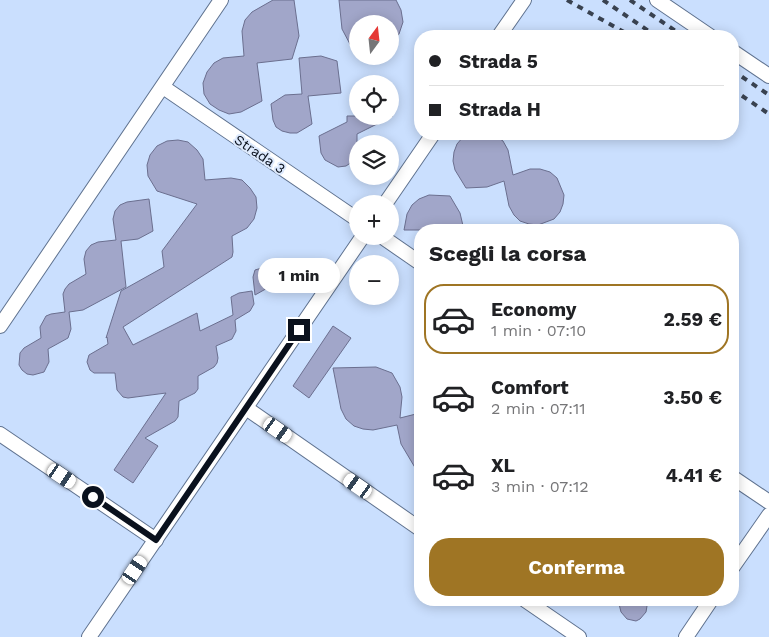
<!DOCTYPE html>
<html lang="it">
<meta charset="utf-8">
<style>
:root{--surface:#fff;--page:#f2f2f2;--text:#202124;--muted:#757577;--line:#e0e0e0;--accent:#9f7524}
body{margin:0;font-family:"Work Sans",sans-serif;background:var(--page);color:var(--text);height:100vh;display:flex;flex-direction:column;font-size:19px;white-space:nowrap}
*{box-sizing:border-box;margin:0}
p{font-size:16px;color:var(--muted)}
.icon{flex:none;width:28px;height:28px;fill:none;stroke:currentColor;stroke-width:2;stroke-linecap:round;stroke-linejoin:round}
.map{position:relative;flex:1;overflow:hidden}
.side{position:absolute;left:414px;top:224px;width:325px;height:382px;display:flex;flex-direction:column;background:var(--surface);border-radius:20px;box-shadow:0 2px 12px #0003}
.side>*{flex:none}
.hud{position:absolute;left:414px;top:30px;width:325px;height:110px;border-radius:20px;box-shadow:0 2px 12px #0003;display:grid;align-content:center;height:110px;padding:0 15px;background:var(--surface)}
.needle{width:32px;rotate:15deg}
.fabs{position:absolute;left:349px;top:15px;display:grid;gap:10px}
.fabs a{display:grid;place-items:center;width:50px;height:50px;border-radius:50%;background:var(--surface);box-shadow:0 2px 12px #0003;font-size:25px}
.end{position:absolute;width:22px;height:22px;margin:-11px;border:6px solid #0a111d;background:#fff;box-shadow:0 0 0 2px #fff}
.from{border-radius:50%}
.bubble{position:absolute;height:35px;border-radius:18px;background:var(--surface);box-shadow:0 2px 12px #0003;font-size:16px;font-weight:700;line-height:35px;text-align:center}
.car{position:absolute;width:15px;height:30px;margin:-15px -8px;border-radius:6px;box-shadow:0 0 4px 1px #0007;background:linear-gradient(#fff 24%,#345 0 40%,#fff 0 76%,#345 0 86%,#fff 0)}
.hud b{display:flex;align-items:center;gap:18px;height:48px;font-size:19px}
.hud b+b{border-top:1px solid var(--line)}
.hud i{width:12px;height:12px;background:var(--text)}
ul{padding:0;list-style:none}
li{display:flex;align-items:center;gap:15px;height:70px;margin:0 10px 8px;padding:0 5px;border:2px solid transparent;border-radius:20px}
li div{flex:1}
li b{display:block;font-size:19px}
li em{font-style:normal;font-weight:700}
li.on{border-color:var(--accent)}
li>.icon{width:45px;height:45px;stroke-width:1.5}
h2{padding:0 15px;font-size:22px;line-height:60px}
.action{display:flex;gap:10px;margin-top:auto;padding:10px 15px}
.action a{flex:1;height:58px;border-radius:20px;background:var(--accent);color:#fff;font-size:20px;font-weight:700;line-height:58px;text-align:center}
.map>svg:first-child{display:block}
</style>
<div class="map">
<svg width="769" height="637" viewBox="0 0 769 637">
<rect width="100%" height="100%" fill="#dce9fd"/>
<path fill="#cadffe" fill-rule="evenodd" d="M0,0H769V637H0ZM358,24H390V56H358ZM420,36H732V134H420ZM358,84H390V116H358ZM358,144H390V176H358ZM358,204H390V236H358ZM420,230H732V600H420ZM358,264H390V296H358Z"/>
<g fill="#a1a6c9" stroke="#6b6f8f">
<path d="M273,0H294L299,36L292,59L257,63L262,101L241,112L229,114L219,110L210,104L204,94L203,83L207,72L214,63L223,58L244,56L242,31L245,20L252,12Z"/>
<path d="M339,0H396L401,10L403,22L399,34L390,44V24H358V47L351,46L342,29Z"/>
<path d="M321,56L337,61L341,93L308,96L312,124L297,133H290L282,131L276,127L273,120L271,104L285,95L302,94L299,58Z"/>
<path d="M347,116H393L357,134V156L352,162L346,166L338,167L325,160L321,153L319,136L347,122Z"/>
<path d="M470,134H493L503,141L508,150L513,175L530,169H540L550,172L557,178L564,195L563,204L560,212L554,219L538,225L529,224L520,221L514,215L509,206L504,181L487,187L466,188L455,170L453,161L454,152L457,144L463,137Z"/>
<path d="M178,140L188,142L197,150L203,159L205,180L231,178L242,180L250,188L256,197L257,208L254,219L247,228L232,236L233,252L232,257L123,327L133,345L197,313L200,331L233,315L231,297L239,293L252,291L254,304L250,311L235,320L236,331L232,339L216,346L218,358L217,363L214,367L198,376V389L195,393L179,401L178,417L175,421L145,438L158,446L133,483L114,470L166,393L128,398L123,397L117,390L115,373H94L90,370L87,362L89,355L108,344L107,337L106,338L121,291L164,267L162,251L197,204L157,191L148,176L147,165L150,155L157,146L167,141Z"/>
<path d="M429,195L450,196L460,213L464,230H404L407,214L412,205L419,199Z"/>
<path d="M149,199L153,231L138,239L121,241L126,287L83,310L69,312L71,329L68,338L48,349L49,362L44,372L33,375L27,374L22,370L19,365L20,353L24,348L41,338L40,327L46,316L51,314L65,312L63,294L65,289L69,284L86,274L84,259L86,251L91,245L98,242L116,240L113,219L115,211L120,205L127,202Z"/>
<path d="M265,267L272,271L274,274L273,283L271,286L255,295L253,277L255,270Z"/>
<path d="M333,326L351,338L309,398L293,386Z"/>
<path d="M376,367L392,373L400,387L402,397L400,418L420,413V476L401,444L397,425L373,430L363,429L354,426L346,419L341,409L333,368Z"/>
<path d="M618,600H648L646,612L640,619L636,621L627,619L621,612Z"/>
</g>
<g fill="none" stroke-linecap="round" stroke-linejoin="round">
<defs>
<g id="lane">
<path d="M657,0L710,36"/>
<path d="M499,36L524,0"/>
<path d="M732,51L769,76"/>
<path d="M163,87L358,220"/>
<path d="M385,204L433,134"/>
<path d="M381,236L420,263"/>
<path d="M0,326L221,0"/>
<path d="M246,408L420,529"/>
<path d="M0,434L156,540"/>
<path d="M732,477L769,502"/>
<path d="M732,568L769,515"/>
<path d="M525,600L579,637"/>
<path d="M89,637L363,236"/>
<path d="M686,637L711,600"/>
</g>
</defs>
<use href="#lane" stroke="#607390" stroke-width="16"/>
<use href="#lane" stroke="#fff" stroke-width="14"/>
<g stroke="#394250" stroke-width="4" stroke-dasharray="6 6" stroke-linecap="butt">
<path d="M567,0L631,36"/>
<path d="M603,0L656,36"/>
<path d="M630,0L683,36"/>
<path d="M732,70L769,95"/>
<path d="M732,89L769,114"/>
</g>
</g>
<g fill="none" stroke-linecap="round" stroke-linejoin="round">
<path stroke="#0a111d" stroke-width="6" d="M93,497L156,540L299,330"/>
</g>
<g text-anchor="middle" stroke-width="4" stroke-linejoin="round" paint-order="stroke">
<g font-size="14" fill="#0a111d" stroke="#dce9fd">
<text transform="translate(260 154) rotate(34)" y="5">Strada 3</text>
</g>
</g>
</svg>
<div class="fabs">
<a><svg class="needle" viewBox="-14 -14 28 28"><path d="M0-13l5 13h-10z" fill="#e53935"/><path d="M0 13l5-13h-10z" fill="#757577"/></svg></a>
<a><svg class="icon" aria-label="locate" viewBox="0 0 24 24"><circle cx="12" cy="12" r="6"/><path d="M12 2v4M12 18v4M2 12h4M18 12h4"/></svg></a>
<a><svg class="icon" aria-label="layers" viewBox="0 0 24 24"><path d="M12 4l9 5-9 5-9-5zM3 14l9 5 9-5"/></svg></a>
<a>+</a>
<a>−</a>
</div>
<i class="end from" style="left:93px;top:497px"></i>
<i class="end" style="left:299px;top:330px"></i>
<div class="bubble" style="left:258px;top:258px;width:82px">1 min</div>
<i class="car" style="left:278px;top:430px;rotate:125deg"></i>
<i class="car" style="left:62px;top:476px;rotate:124deg"></i>
<i class="car" style="left:358px;top:486px;rotate:305deg"></i>
<i class="car" style="left:135px;top:570px;rotate:34deg"></i>
<div class="hud">
<b><i class="from"></i>Strada 5</b>
<b><i></i>Strada H</b>
</div>
<section class="side">
<h2>Scegli la corsa</h2>
<ul>
<li class="on"><svg class="icon" aria-label="car" viewBox="0 0 24 24"><path d="M5 17H2v-5l4-1 3-4h7l3 4 3 1v5h-3M9 17h6M6 11h13"/><circle cx="7" cy="17" r="2"/><circle cx="17" cy="17" r="2"/></svg><div><b>Economy</b><p>1 min · 07:10</p></div><em>2.59 €</em></li>
<li><svg class="icon" aria-label="car" viewBox="0 0 24 24"><path d="M5 17H2v-5l4-1 3-4h7l3 4 3 1v5h-3M9 17h6M6 11h13"/><circle cx="7" cy="17" r="2"/><circle cx="17" cy="17" r="2"/></svg><div><b>Comfort</b><p>2 min · 07:11</p></div><em>3.50 €</em></li>
<li><svg class="icon" aria-label="car" viewBox="0 0 24 24"><path d="M5 17H2v-5l4-1 3-4h7l3 4 3 1v5h-3M9 17h6M6 11h13"/><circle cx="7" cy="17" r="2"/><circle cx="17" cy="17" r="2"/></svg><div><b>XL</b><p>3 min · 07:12</p></div><em>4.41 €</em></li>
</ul>
<div class="action"><a>Conferma</a></div>
</section>
</div>
